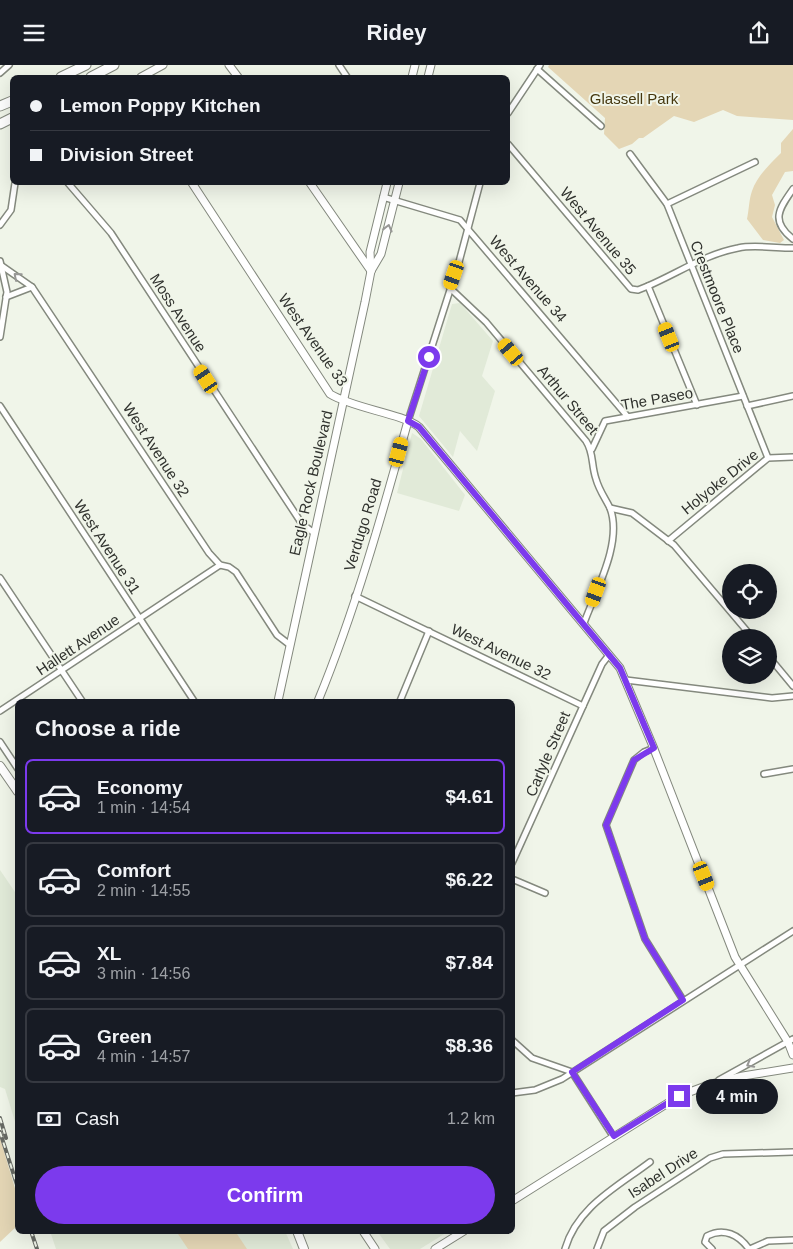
<!DOCTYPE html>
<meta charset="utf-8">
<style>
:root{--surface:#171b24;--page:#242831;--text:#f1f3f6;--muted:#9ea1a6;--line:#363941;--accent:#7c3aed}
body{margin:0;font-family:Helvetica,sans-serif;background:var(--page);color:var(--text);height:100vh;display:flex;flex-direction:column;font-size:19px;white-space:nowrap}
*{box-sizing:border-box;margin:0}
p{font-size:16px;color:var(--muted)}
.icon{flex:none;width:28px;height:28px;fill:none;stroke:currentColor;stroke-width:2;stroke-linecap:round;stroke-linejoin:round}
.map{position:relative;flex:1;overflow:hidden}
.drawer{position:absolute;left:15px;top:634px;width:500px;height:535px;display:flex;flex-direction:column;background:var(--surface);border-radius:8px;box-shadow:0 5px 20px #0002}
.drawer>*{flex:none}
.hud{position:absolute;left:10px;top:10px;width:500px;height:110px;border-radius:8px;box-shadow:0 5px 20px #0002;display:grid;align-content:center;height:110px;padding:0 20px;background:var(--surface)}
.fabs{position:absolute;left:722px;top:499px;display:grid;gap:10px}
.fabs a{display:grid;place-items:center;width:55px;height:55px;border-radius:50%;background:var(--surface);box-shadow:0 5px 20px #0002;font-size:25px}
.end{position:absolute;width:22px;height:22px;margin:-11px;border:6px solid #7c3aed;background:#fff;box-shadow:0 0 0 2px #fff}
.from{border-radius:50%}
.bubble{position:absolute;height:35px;border-radius:18px;background:var(--surface);box-shadow:0 5px 20px #0002;font-size:16px;font-weight:600;line-height:35px;text-align:center}
.car{position:absolute;width:15px;height:30px;margin:-15px -8px;border-radius:6px;box-shadow:0 0 4px 1px #0007;background:linear-gradient(#f5c518 24%,#345 0 40%,#f5c518 0 76%,#345 0 86%,#f5c518 0)}
.hud b{display:flex;align-items:center;gap:18px;height:48px;font-size:19px}
.hud b+b{border-top:1px solid var(--line)}
.hud i{width:12px;height:12px;background:var(--text)}
ul{padding:0;list-style:none}
li{display:flex;align-items:center;gap:15px;height:75px;margin:0 10px 8px;padding:0 10px;border:2px solid var(--line);border-radius:8px}
li div{flex:1}
li b{display:block;font-size:19px}
li em{font-style:normal;font-weight:600}
li.on{border-color:var(--accent)}
li>.icon{width:45px;height:45px;stroke-width:1.5}
h2{padding:0 20px;font-size:22px;line-height:60px}
.pay{display:flex;align-items:center;gap:12px;height:55px;padding:0 20px;font-size:19px}
.pay p{margin-inline-start:auto}
.cta{display:flex;gap:10px;margin-top:auto;padding:10px 20px}
.cta a{flex:1;height:58px;border-radius:30px;background:var(--accent);color:#fff;font-size:20px;font-weight:600;line-height:58px;text-align:center}
header{display:flex;justify-content:space-between;align-items:center;height:65px;padding:0 20px;background:var(--surface);font-size:22px;font-weight:600}
.map>svg:first-child{display:block}
</style>
<header><svg class="icon" aria-label="menu" viewBox="0 0 24 24"><path d="M4 6h16M4 12h16M4 18h16"/></svg>Ridey<svg class="icon" aria-label="share" viewBox="0 0 24 24"><path d="M12 15V3M7 8l5-5 5 5M5 13v7h14v-7"/></svg></header>
<div class="map">
<svg width="793" height="1184" viewBox="0 0 793 1184">
<rect width="100%" height="100%" fill="#f0f5e9"/>
<g fill="#e1ead8">
<path d="M460,238L493,276L482,311L495,326L477,386L460,366L453,392L419,351L452,239Z"/>
<path d="M412,368L421,374L465,430L459,446L397,428Z"/>
<path d="M0,805L17,830V1063L5,1024L0,1022Z"/>
<path d="M50,1166H285L293,1184H56Z"/>
<path d="M377,1166H449L420,1184H390Z"/>
</g>
<g fill="#e4d6b5">
<path d="M549,0H793V55L737,51L723,45L694,57L674,51L643,73H639L632,79L619,84L604,69L605,53L548,2Z"/>
<path d="M793,64V106L785,107L772,130L775,140L772,152L784,175L780,178L763,175L747,154C749,145 749,134 752,126C757,111 770,99 781,88V78Z"/>
<path d="M0,1073L17,1130V1161L0,1177Z"/>
<path d="M176,1166H235L247,1184H188Z"/>
</g>
<g fill="none" stroke-linecap="round" stroke-linejoin="round">
<defs>
<g id="street">
<path d="M339,0L347,12"/>
<path d="M537,4L601,61"/>
<path d="M0,8L9,0"/>
<path d="M508,48L540,0"/>
<path d="M508,79L631,224L638,225L648,221L697,340"/>
<path d="M630,89L667,139L768,393"/>
<path d="M68,118L111,168L302,459L314,468"/>
<path d="M793,124C779,144 770,156 793,174"/>
<path d="M383,132L460,155L628,352"/>
<path d="M667,139L755,97"/>
<path d="M0,160L11,145L15,118"/>
<path d="M0,196L7,227L0,272"/>
<path d="M2,201L32,222L209,488L220,500L229,502L236,507L277,570L290,580"/>
<path d="M648,221C678,208 706,189 738,183C757,179 775,184 793,183"/>
<path d="M450,223L486,257L586,376C594,388 591,400 596,414C599,425 605,433 610,443L632,448L674,480L752,572"/>
<path d="M6,232L32,222"/>
<path d="M0,341L194,636"/>
<path d="M747,341L793,331"/>
<path d="M408,356L459,197L480,118"/>
<path d="M592,384L605,356L743,331"/>
<path d="M668,476L768,393L793,392"/>
<path d="M0,513L82,636"/>
<path d="M355,531L583,641"/>
<path d="M584,558C596,525 623,477 610,443"/>
<path d="M769,592L793,621"/>
<path d="M626,615L772,633L793,631"/>
<path d="M400,636L429,566"/>
<path d="M0,646L220,500"/>
<path d="M0,677L18,704"/>
<path d="M654,683L644,687L634,695L606,760L645,874L683,935"/>
<path d="M764,709L793,704"/>
<path d="M512,798L583,641L602,599L609,590"/>
<path d="M512,814L545,828"/>
<path d="M512,975L532,993L572,1007L613,1071"/>
<path d="M719,1015L793,974"/>
<path d="M512,1028L535,1025L562,1014L793,866"/>
<path d="M565,1184C577,1142 617,1122 650,1097"/>
<path d="M597,1184L604,1166L635,1142L710,1093L723,1089L793,1087"/>
<path d="M712,1184L705,1177L707,1171C724,1162 739,1170 749,1184"/>
<path d="M750,1184L768,1176L793,1175"/>
</g>
<g id="secondary">
<path d="M229,0L238,12"/>
<path d="M141,12L163,0"/>
<path d="M412,12L415,0"/>
<path d="M428,12L431,0"/>
<path d="M192,118L330,329C355,344 401,348 419,362L620,603L652,679L735,892L788,977L793,990"/>
<path d="M310,118L371,206"/>
<path d="M371,206L381,189L399,118"/>
<path d="M278,636L365,237L371,206L370,187L387,118"/>
<path d="M318,636C355,546 382,450 408,356"/>
<path d="M512,1136L679,1031L711,1019L743,1011L793,1003"/>
<path d="M363,1166L375,1184"/>
<path d="M435,1184L464,1166"/>
</g>
<g id="primary">
<path d="M0,701L18,727"/>
<path d="M297,1166L304,1184"/>
</g>
<g id="highway">
<path d="M61,12L86,0"/>
<path d="M91,12L114,0"/>
<path d="M0,41L12,36"/>
<path d="M0,59L12,53"/>
</g>
</defs>
<use href="#street" stroke="#84897e" stroke-width="8"/>
<use href="#secondary" stroke="#84897e" stroke-width="9"/>
<use href="#primary" stroke="#84897e" stroke-width="10"/>
<use href="#highway" stroke="#84897e" stroke-width="11"/>
<use href="#street" stroke="#fff" stroke-width="5"/>
<use href="#secondary" stroke="#fff" stroke-width="7"/>
<use href="#primary" stroke="#fff" stroke-width="8"/>
<use href="#highway" stroke="#fff" stroke-width="9"/>
<defs>
<g id="rail">
<path d="M0,1053L6,1073"/>
<path d="M0,1067L18,1123"/>
<path d="M31,1166L37,1184"/>
</g>
</defs>
<use href="#rail" stroke="#676a64" stroke-width="4"/>
<use href="#rail" stroke="#f0f5e9" stroke-width="2" stroke-dasharray="5.5" stroke-linecap="butt"/>
</g>
<defs><path id="oneway-chevron" d="M-2-3.5L2.5 0L-2 3.5" fill="none" stroke-width="1.6" stroke-linecap="round" stroke-linejoin="round" transform="scale(1.25)"/></defs>
<g stroke="#989896">
<use href="#oneway-chevron" transform="translate(388 163) rotate(-76)"/>
<use href="#oneway-chevron" transform="translate(17 211) rotate(-140)"/>
<use href="#oneway-chevron" transform="translate(750 999) rotate(152)"/>
</g>
<g fill="none" stroke-linecap="round" stroke-linejoin="round">
<path stroke="#7c3aed" stroke-width="6" d="M429,292L408,356L419,362L620,603L654,683L634,695L606,760L645,874L683,935L572,1007L614,1071L679,1031"/>
</g>
<g text-anchor="middle" stroke-width="4" stroke-linejoin="round" paint-order="stroke">
<g font-size="15" fill="#45370e" stroke="#f0f5e9">
<text x="634" y="39">Glassell Park</text>
</g>
<g font-size="15" fill="#30322e" stroke="#f0f5e9">
<text transform="translate(598 166) rotate(50)" y="5">West Avenue 35</text>
<text transform="translate(528 214) rotate(49)" y="5">West Avenue 34</text>
<text transform="translate(717 232) rotate(68)" y="5">Crestmoore Place</text>
<text transform="translate(178 248) rotate(57)" y="5">Moss Avenue</text>
<text transform="translate(313 275) rotate(55)" y="5">West Avenue 33</text>
<text transform="translate(657 334) rotate(-10)" y="5">The Paseo</text>
<text transform="translate(568 335) rotate(50)" y="5">Arthur Street</text>
<text transform="translate(156 385) rotate(57)" y="5">West Avenue 32</text>
<text transform="translate(720 417) rotate(-39)" y="5">Holyoke Drive</text>
<text transform="translate(311 418) rotate(-77)" y="5">Eagle Rock Boulevard</text>
<text transform="translate(363 460) rotate(-73)" y="5">Verdugo Road</text>
<text transform="translate(107 482) rotate(57)" y="5">West Avenue 31</text>
<text transform="translate(78 580) rotate(-34)" y="5">Hallett Avenue</text>
<text transform="translate(501 587) rotate(26)" y="5">West Avenue 32</text>
<text transform="translate(548 689) rotate(-67)" y="5">Carlyle Street</text>
<text transform="translate(663 1108) rotate(-33)" y="5">Isabel Drive</text>
</g>
</g>
</svg>
<div class="fabs">
<a><svg class="icon" aria-label="locate" viewBox="0 0 24 24"><circle cx="12" cy="12" r="6"/><path d="M12 2v4M12 18v4M2 12h4M18 12h4"/></svg></a>
<a><svg class="icon" aria-label="layers" viewBox="0 0 24 24"><path d="M12 4l9 5-9 5-9-5zM3 14l9 5 9-5"/></svg></a>
</div>
<i class="end from" style="left:429px;top:292px"></i>
<i class="end" style="left:679px;top:1031px"></i>
<div class="bubble" style="left:696px;top:1014px;width:82px">4 min</div>
<i class="car" style="left:454px;top:210px;rotate:199deg"></i>
<i class="car" style="left:669px;top:272px;rotate:338deg"></i>
<i class="car" style="left:511px;top:287px;rotate:320deg"></i>
<i class="car" style="left:206px;top:314px;rotate:327deg"></i>
<i class="car" style="left:399px;top:387px;rotate:15deg"></i>
<i class="car" style="left:596px;top:527px;rotate:200deg"></i>
<i class="car" style="left:704px;top:811px;rotate:158deg"></i>
<div class="hud">
<b><i class="from"></i>Lemon Poppy Kitchen</b>
<b><i></i>Division Street</b>
</div>
<section class="drawer">
<h2>Choose a ride</h2>
<ul>
<li class="on"><svg class="icon" aria-label="car" viewBox="0 0 24 24"><path d="M5 17H2v-5l4-1 3-4h7l3 4 3 1v5h-3M9 17h6M6 11h13"/><circle cx="7" cy="17" r="2"/><circle cx="17" cy="17" r="2"/></svg><div><b>Economy</b><p>1 min · 14:54</p></div><em>$4.61</em></li>
<li><svg class="icon" aria-label="car" viewBox="0 0 24 24"><path d="M5 17H2v-5l4-1 3-4h7l3 4 3 1v5h-3M9 17h6M6 11h13"/><circle cx="7" cy="17" r="2"/><circle cx="17" cy="17" r="2"/></svg><div><b>Comfort</b><p>2 min · 14:55</p></div><em>$6.22</em></li>
<li><svg class="icon" aria-label="car" viewBox="0 0 24 24"><path d="M5 17H2v-5l4-1 3-4h7l3 4 3 1v5h-3M9 17h6M6 11h13"/><circle cx="7" cy="17" r="2"/><circle cx="17" cy="17" r="2"/></svg><div><b>XL</b><p>3 min · 14:56</p></div><em>$7.84</em></li>
<li><svg class="icon" aria-label="car" viewBox="0 0 24 24"><path d="M5 17H2v-5l4-1 3-4h7l3 4 3 1v5h-3M9 17h6M6 11h13"/><circle cx="7" cy="17" r="2"/><circle cx="17" cy="17" r="2"/></svg><div><b>Green</b><p>4 min · 14:57</p></div><em>$8.36</em></li>
</ul>
<div class="pay"><svg class="icon" aria-label="cash" viewBox="0 0 24 24"><path d="M3 7h18v10H3z"/><circle cx="12" cy="12" r="2"/></svg>Cash<p>1.2 km</p></div>
<div class="cta"><a>Confirm</a></div>
</section>
</div>
